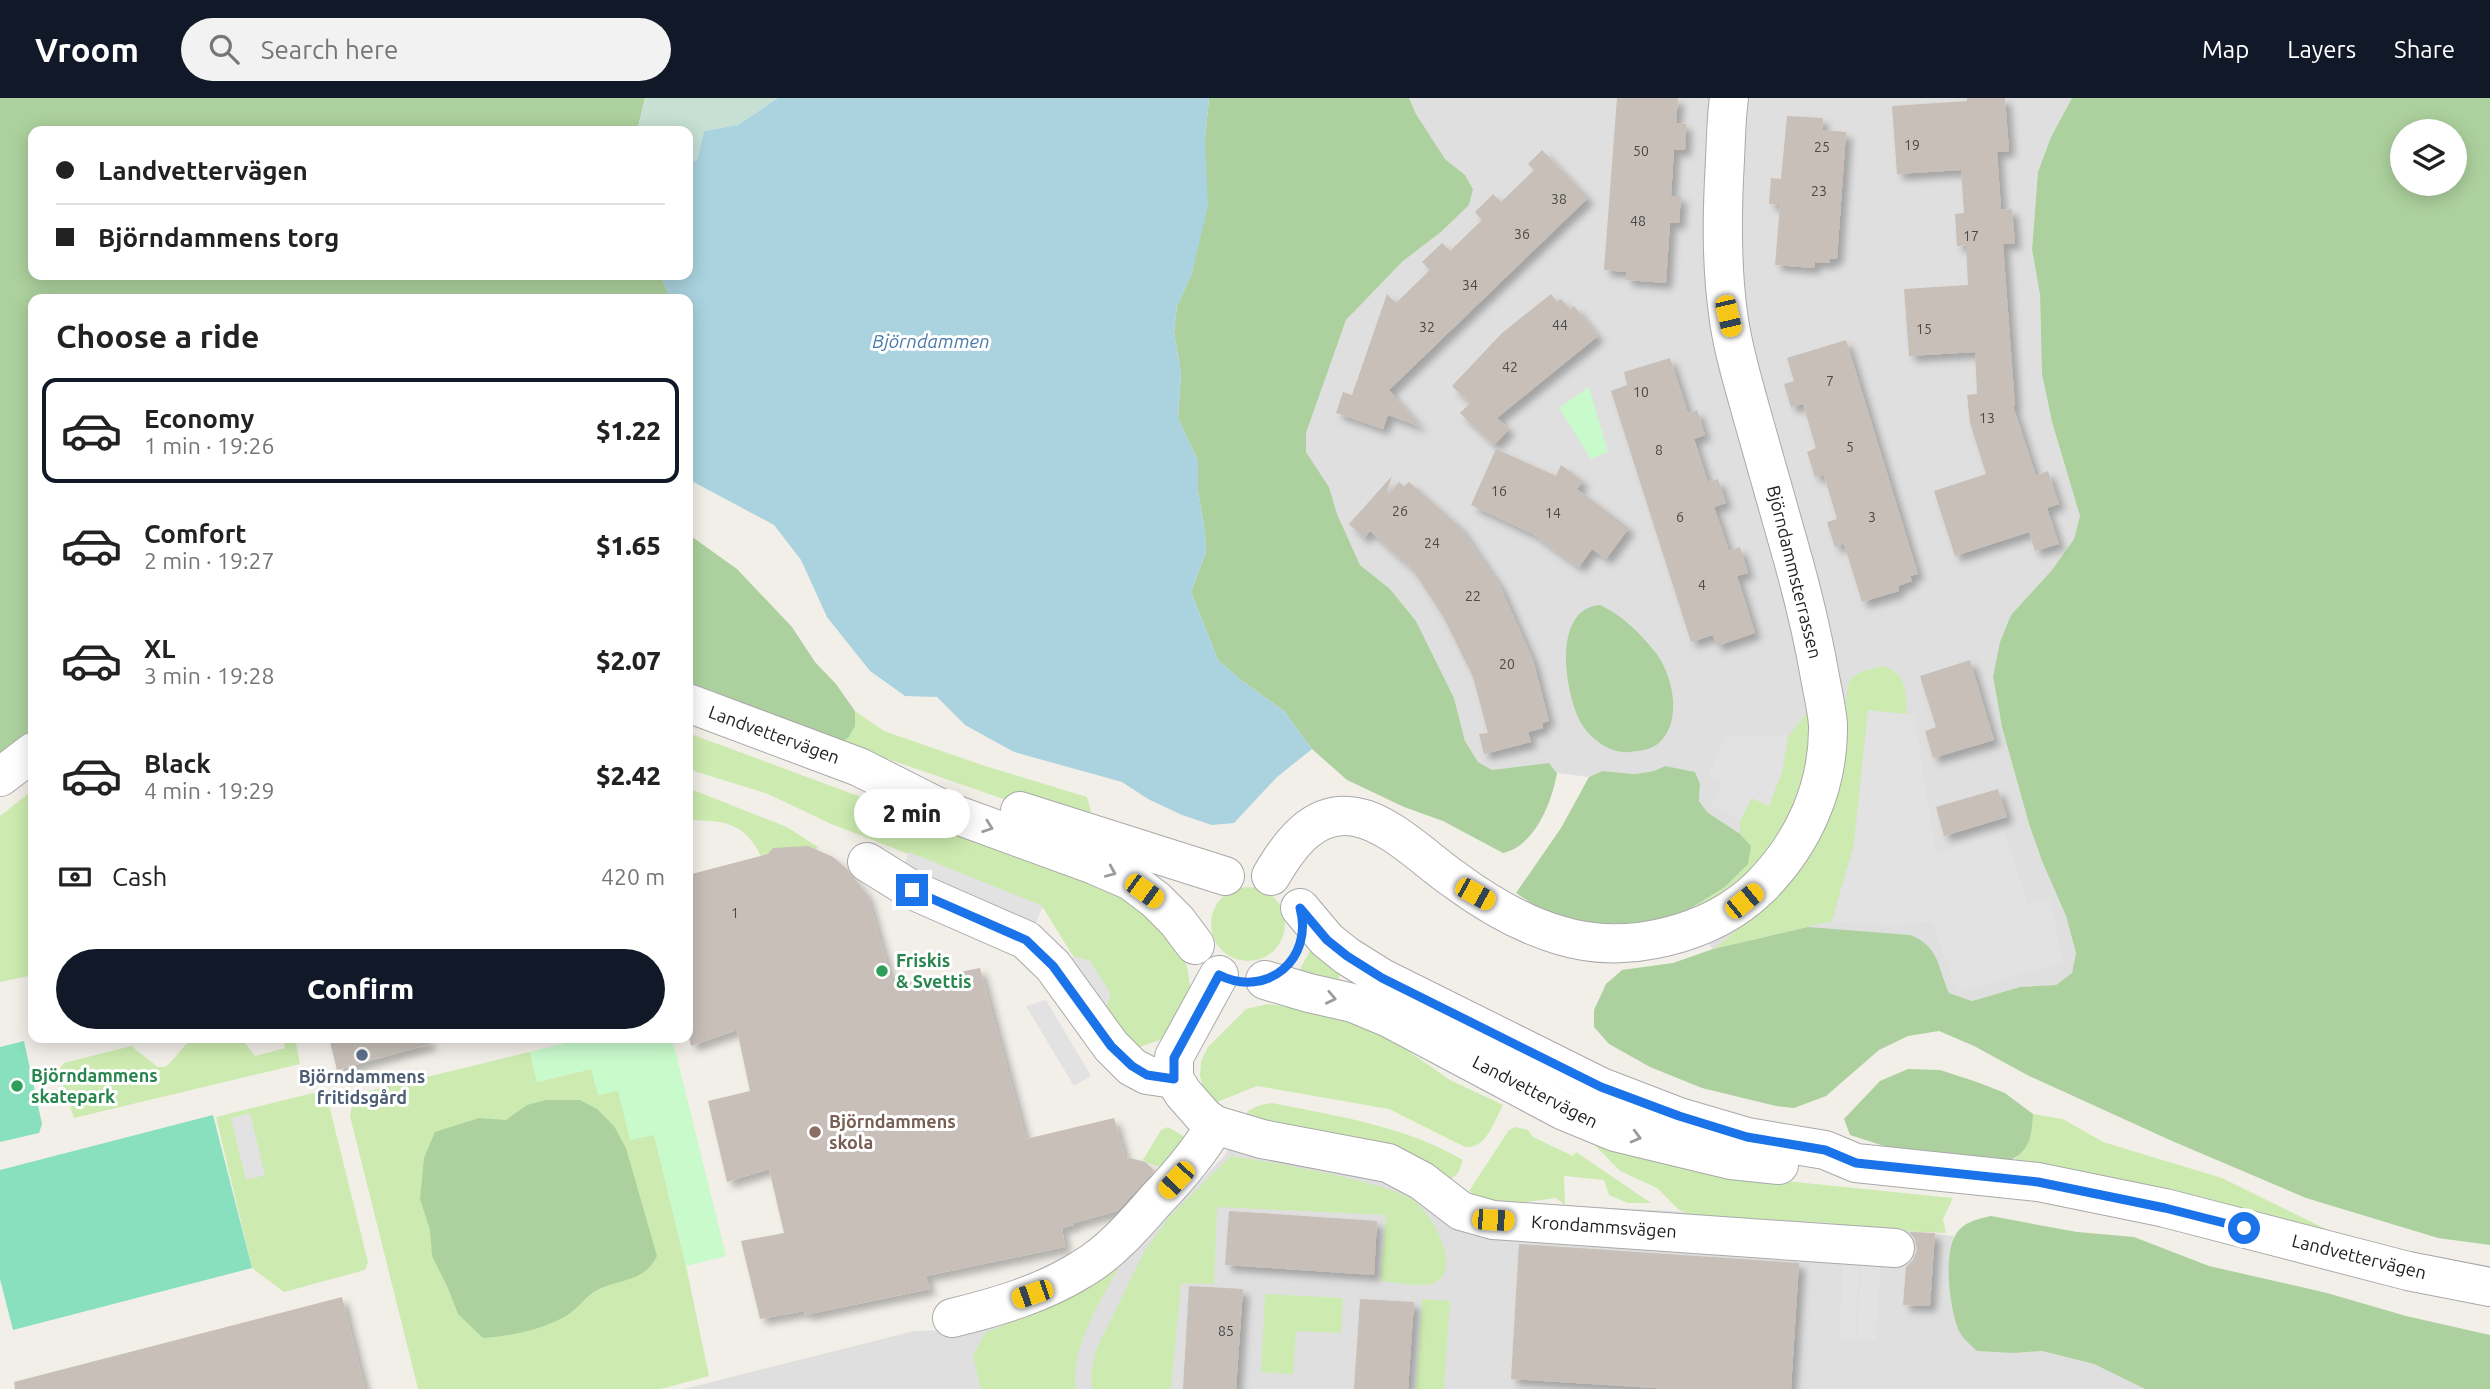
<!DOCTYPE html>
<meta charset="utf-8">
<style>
:root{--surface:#fff;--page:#f2f2f2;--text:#222;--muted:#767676;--line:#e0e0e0;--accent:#111827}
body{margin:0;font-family:Ubuntu,sans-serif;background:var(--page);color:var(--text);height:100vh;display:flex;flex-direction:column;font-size:26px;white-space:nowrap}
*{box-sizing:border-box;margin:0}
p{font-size:23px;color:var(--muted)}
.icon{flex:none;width:38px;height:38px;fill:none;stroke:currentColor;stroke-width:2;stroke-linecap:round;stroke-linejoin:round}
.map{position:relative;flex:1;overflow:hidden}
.sheet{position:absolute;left:28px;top:196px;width:665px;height:749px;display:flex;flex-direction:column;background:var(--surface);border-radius:14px;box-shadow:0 4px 18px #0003}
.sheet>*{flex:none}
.top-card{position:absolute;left:28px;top:28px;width:665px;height:154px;border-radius:14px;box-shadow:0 4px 18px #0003;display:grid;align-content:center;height:154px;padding:0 28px;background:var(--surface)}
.controls{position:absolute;left:2390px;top:21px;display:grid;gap:14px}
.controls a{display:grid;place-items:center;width:77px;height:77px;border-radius:50%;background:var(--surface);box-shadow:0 4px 18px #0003;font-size:35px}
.end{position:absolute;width:32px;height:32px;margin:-16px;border:9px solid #1a73e8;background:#fff;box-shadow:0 0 0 4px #fff}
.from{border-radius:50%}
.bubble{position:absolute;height:49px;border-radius:24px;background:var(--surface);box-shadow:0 4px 18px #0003;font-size:23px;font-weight:800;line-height:49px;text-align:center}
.car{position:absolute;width:21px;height:42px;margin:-21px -10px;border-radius:9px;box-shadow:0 0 5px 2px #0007;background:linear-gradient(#f5c518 24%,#345 0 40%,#f5c518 0 76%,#345 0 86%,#f5c518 0)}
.top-card b{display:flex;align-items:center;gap:24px;height:66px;font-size:26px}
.top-card b+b{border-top:2px solid var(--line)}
.top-card i{width:18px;height:18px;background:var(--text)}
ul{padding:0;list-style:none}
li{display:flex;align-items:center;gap:21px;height:105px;margin:0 14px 10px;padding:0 14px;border:4px solid transparent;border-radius:14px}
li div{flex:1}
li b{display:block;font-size:26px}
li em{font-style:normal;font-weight:800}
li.current{border-color:var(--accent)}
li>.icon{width:63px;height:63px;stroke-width:1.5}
h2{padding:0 28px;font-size:32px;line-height:84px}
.pay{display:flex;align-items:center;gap:18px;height:77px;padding:0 28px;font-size:26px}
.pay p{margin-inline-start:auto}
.action{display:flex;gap:14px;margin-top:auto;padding:14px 28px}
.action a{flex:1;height:80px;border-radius:42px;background:var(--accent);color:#fff;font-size:28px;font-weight:800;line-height:80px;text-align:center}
header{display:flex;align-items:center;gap:42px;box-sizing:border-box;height:98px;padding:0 35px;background:var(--accent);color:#fff}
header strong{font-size:33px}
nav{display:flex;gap:38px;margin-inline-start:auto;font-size:24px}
.search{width:490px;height:63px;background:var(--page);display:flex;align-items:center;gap:18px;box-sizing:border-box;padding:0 24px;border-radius:38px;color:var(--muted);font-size:26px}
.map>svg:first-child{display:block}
</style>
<header>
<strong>Vroom</strong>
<div class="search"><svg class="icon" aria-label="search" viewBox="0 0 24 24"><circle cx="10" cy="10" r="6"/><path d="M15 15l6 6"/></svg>Search here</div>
<nav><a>Map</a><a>Layers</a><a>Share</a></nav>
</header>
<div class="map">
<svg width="2490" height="1291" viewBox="0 0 2490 1291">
<defs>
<filter id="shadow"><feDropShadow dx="6" dy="6" stdDeviation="3.5" flood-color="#0004"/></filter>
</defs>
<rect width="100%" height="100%" fill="#f2efe9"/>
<g fill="#e0dfdf">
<path d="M1409,0H2072L2051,39L2038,74L2032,151L2040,197L2042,276L2052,324L2080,418L2074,441L2052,472L2011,517L1993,579L2002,629L2029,726L2042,763L2066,818L2076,855L2072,876L2056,887L2020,889L1971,903L1949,895L1944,883L1763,838L1713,851L1681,816L1723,724L1707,714L1699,703L1700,686L1665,668L1654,673L1635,676L1602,673L1589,679L1557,675L1549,665L1492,672L1478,664L1465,643L1454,600L1416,523L1390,491L1360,467L1337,416L1329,389L1306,354V335L1346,222L1403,163L1441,134L1469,107L1473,91L1465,77L1445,61L1416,16Z"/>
<path d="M1243,1021L1481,1103L1708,1115L1854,1130L1894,1131L1954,1138L1950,1158L2015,1255L2042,1253L2094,1266L2145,1291H684L914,1233L985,1231L1162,1123L1225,1057Z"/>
</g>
<g fill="#cdebb0">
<path d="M1883,568C1907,575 1906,595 1907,616L1868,613L1854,746L1832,823L1713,851C1778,803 1837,742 1846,658C1847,643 1844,592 1850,583C1856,573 1872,571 1883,568Z"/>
<path d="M1815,604L1814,685L1749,786L1681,816L1725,789L1751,748L1740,736V722L1752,700L1768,708L1782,674L1788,639Z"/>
<path d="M855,613L884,633L982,667L1087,699L1094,724L1093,732L882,659L843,643C855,636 855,626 855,613Z"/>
<path d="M688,635L1134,800L1182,852L1188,873L1190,889L1185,909L1168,939L1140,949L1129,946L1102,922L1090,863L1073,858L1042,808L829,725L768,696L688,671Z"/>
<path d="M688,690L787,729L818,749L812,756L761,758C743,723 724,723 688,722Z"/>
<path d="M33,692V877L0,884V718Z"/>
<circle cx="1248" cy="826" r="37"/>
<path d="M1314,845L1342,869L1336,889L1296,879Z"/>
<path d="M1268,906L1322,914L1388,939L1450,982L1503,1007C1494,1023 1487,1051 1465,1049L1389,1011L1257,988L1217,1004L1205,996L1200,978L1201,963L1208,949L1246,911Z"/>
<path d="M195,940H241L255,958L285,950L283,940H295L300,966L74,1020L58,974L64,965L131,948L158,969H165C177,960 182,947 195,940Z"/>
<path d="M530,954L537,984L591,971L618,992L654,1036L686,1168L709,1278L661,1291H418L350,1018L352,1007L361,995Z"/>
<path d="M313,995L326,999L330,1011L368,1164L365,1172L284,1194L252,1170L216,1019Z"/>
<path d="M1272,1005C1337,1018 1405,1028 1463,1062L1458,1075L1449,1083L1242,1020C1250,1009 1259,1007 1272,1005Z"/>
<path d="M2033,1016L2063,1021L2103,1044L2222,1080L2330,1133L2308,1134L2014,1062C2030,1046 2032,1039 2033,1016Z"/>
<path d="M1168,1029L1188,1041L1163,1071L1143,1062L1161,1032Z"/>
<path d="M1515,1029L1528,1032L1533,1039L1573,1058L1576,1054L1651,1105H1628L1609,1097L1604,1082L1564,1078L1565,1107L1556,1100L1510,1106L1488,1105L1469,1093L1509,1032Z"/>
<path d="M1587,1039L1766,1081L1953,1100L1943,1121L1946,1135L1838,1130L1832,1125L1691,1117L1678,1111L1657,1090L1620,1073Z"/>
<path d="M1231,1058C1271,1064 1309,1071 1348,1080C1370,1086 1390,1090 1410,1100C1430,1111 1465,1172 1434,1185C1423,1190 1393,1184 1380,1183L1386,1117L1217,1109L1214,1186L1181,1185L1171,1291H1092L1091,1275L1096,1252L1144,1154L1169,1119Z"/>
<path d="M1119,1168C1101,1204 1070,1248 1076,1291H981L973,1258L985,1235L1044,1211Z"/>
<path d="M1265,1196L1343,1200L1341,1235L1296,1233L1293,1276L1261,1274Z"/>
<path d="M1422,1201L1450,1203L1444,1291H1416Z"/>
</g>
<g fill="#add19e" fill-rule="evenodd">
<path d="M0,0H645L637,33H33V177H661L670,201H33V633L0,659Z"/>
<path d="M1209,0H1409L1416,16L1445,61L1465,77L1473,91L1469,107L1441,134L1403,163L1346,222L1306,335V354L1329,389L1337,416L1360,467L1390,491L1416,523L1454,600L1465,643L1478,664L1492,672L1549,665L1557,675C1552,704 1535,748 1503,755L1443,723L1404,709L1347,682L1312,651L1284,613L1241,582L1218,562L1191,494L1206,454L1205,434L1198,393V363L1178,320L1181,275L1174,234L1177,208L1192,175Z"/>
<path d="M2072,0H2490V1147L2438,1140L2306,1100L2172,1043L2029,978L1974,948L1939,933L1908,938L1879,952L1826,998L1794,1010L1776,1008L1702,990L1650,969L1609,946L1594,929V912L1606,886L1622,872L1673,865L1713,851L1808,829L1910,837C1940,849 1937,868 1949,895L1972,903L2020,889L2056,887L2072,875L2076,855L2066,818L2042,763L2029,726L2002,629L1993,579L2000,544L2011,517L2052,472L2074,441L2080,418L2052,324L2042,276L2040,197L2032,151L2038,74L2051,39ZM2403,33H2455V86H2403Z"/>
<path d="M688,436L737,471L792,529L815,564L836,586L855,613V628L849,639L843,643C790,626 740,602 688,584Z"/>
<path d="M1600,507C1622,517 1641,536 1656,555C1673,578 1683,623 1659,645C1651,652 1639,653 1629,654C1611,656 1590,641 1581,625C1565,595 1551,511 1600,507Z"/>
<path d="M1665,668L1695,674L1700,686L1699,703L1707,714L1740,736L1751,748L1748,766L1725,789L1681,816L1653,824L1601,826L1566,821L1543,813L1516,795L1561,730L1589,679L1602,673L1635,676L1654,673Z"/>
<path d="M1908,971L1940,972L1977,984L2005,995L2033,1016C2032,1046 2026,1059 1996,1067L1887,1049L1850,1037L1844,1021L1880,983Z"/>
<path d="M546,1002H580L597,1011L614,1028L626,1050L657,1158C644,1184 623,1180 599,1191C586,1197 578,1211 566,1218C541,1232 511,1238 483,1240L458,1216L448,1190L432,1158L430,1132L420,1101L424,1060L435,1034L479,1020L506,1022L527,1007Z"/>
<path d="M1991,1118L2077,1134L2134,1139L2209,1168L2327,1195L2406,1218L2490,1237V1291H2145L2094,1266L2042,1253L2015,1255L1977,1253C1971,1247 1963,1241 1959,1233C1950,1212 1943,1159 1955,1138C1962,1124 1978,1121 1991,1118Z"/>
</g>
<path fill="#c6e0d4" d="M645,0H778L738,27L704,33L697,62L688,64V33H637Z"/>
<g fill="#c8facc">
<path d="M1589,289L1608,354L1591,361L1559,310Z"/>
<path d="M586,940H672L726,1158L686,1168L654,1037L630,1042L618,993L598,997L591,971L537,984L530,954Z"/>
</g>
<g fill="#88e0be">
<path d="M24,943L42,1026L39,1035L0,1044V949Z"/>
<path d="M213,1017L252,1170L13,1232L0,1181V1072Z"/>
</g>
<g fill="#e2e2e2">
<path d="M1868,612L1914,617L1936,755L2004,733L2028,806L2050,800L2063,865L1957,894L1932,823L1897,828L1832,823L1854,746Z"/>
<path d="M1726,637L1788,639L1782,674L1769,708L1752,700L1740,722L1711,708L1722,684L1709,677Z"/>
<path d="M909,754L1043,808L1035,827L902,773Z"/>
<path d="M1073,858L1090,863L1111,896L1102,922L1069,870Z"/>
<path d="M1046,902L1091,978L1074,988L1026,908Z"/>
<path d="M250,1015L265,1077L246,1082L231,1020Z"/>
<path d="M1843,1167L1859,1168L1855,1241H1839Z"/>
<path d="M1861,1168L1880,1169L1876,1242L1857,1241Z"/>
</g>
<path fill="#aad3df" d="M778,0H1209L1205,41L1208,108L1192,175L1177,208L1174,234L1181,275L1178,320L1198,363V393L1205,434L1206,454L1191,494L1218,562L1241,582L1284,613L1312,651L1277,679L1234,725L1212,727L1182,717L1148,701L1122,684L1014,654L965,627L937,599L905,598L870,573L827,519L801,462L774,427L688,381V201H670L661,177H688V64L697,62L704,33L738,27Z"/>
<g fill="#c7bfb8" filter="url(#shadow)">
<path d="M1617,0H1678L1676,25L1686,26L1685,52H1674L1671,98H1681L1679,125H1670L1666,185L1626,182V174L1604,172Z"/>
<path d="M1967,0H2005L2009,53L1997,54L2001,112L2012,111L2015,146H2003L2015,308H2013L2036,378L2048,373L2059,406L2047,410L2059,446L2035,453L2029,434L1955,458L1934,393L1986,376L1970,325L1967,297L1977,296L1975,254L1909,258L1904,191L1968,187L1966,147L1957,148L1955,116L1964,115L1961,72L1897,76L1892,8L1967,3Z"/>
<path d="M1787,18L1823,20L1822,32L1846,34L1837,161H1830L1829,165L1815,164L1814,170L1775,167L1780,107L1769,106L1771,80L1781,81Z"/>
<path d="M1542,52L1588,100L1389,292L1421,329L1388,317L1383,331L1336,315L1343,294L1352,297L1387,196L1396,205L1430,172L1422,164L1442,145L1450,153L1482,122L1475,114L1493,96L1501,104L1534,72L1528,66Z"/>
<path d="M1551,196L1557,204L1561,201L1570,212L1574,208L1598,238L1497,320L1509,331L1494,347L1460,315L1470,305L1452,288L1502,235Z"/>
<path d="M1846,242L1918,476L1910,478L1912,483L1898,488L1899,493L1862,504L1844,446L1835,449L1827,424L1837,421L1824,377L1815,379L1807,354L1816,350L1803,306L1791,309L1784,286L1794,283L1787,260Z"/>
<path d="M1670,260L1688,315L1697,312L1705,337L1694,341L1708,384L1718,381L1726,405L1714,409L1729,453L1740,449L1748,475L1737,478L1755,535L1717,548L1713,537L1691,544L1611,293L1627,287L1624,274Z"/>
<path d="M1496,351L1556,378L1561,367L1583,383L1577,391L1629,430L1606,461L1592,451L1579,469L1533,436L1471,407Z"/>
<path d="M1392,378L1387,394L1389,396L1399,384L1404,388L1409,384L1460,429L1500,488L1533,562L1549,623L1542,625L1543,630L1528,634L1531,644L1484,656L1479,636L1488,635L1473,579L1443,518L1413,472L1370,433L1364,440L1349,426Z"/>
<path d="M1970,562L1994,642L1933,660L1925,633L1936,629L1920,578Z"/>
<path d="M1998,691L2007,719L1944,738L1936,709Z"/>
<path d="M808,748L833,759L847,771L867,796L893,887L980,870L1026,1041L1114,1020L1125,1059L1146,1064L1154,1073L1117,1113L1074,1125V1127L1062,1130L1065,1149L926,1178L930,1191L805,1217L804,1213L760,1221L741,1143L784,1135L769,1071L727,1084L708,1003L750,993L737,932L691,948L688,935V777L768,756L773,750Z"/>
<path d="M329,940H429L430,946L337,972Z"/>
<path d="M1229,1113L1377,1123L1374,1177L1225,1167Z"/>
<path d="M1909,1134L1935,1135L1930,1208L1903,1207L1906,1169L1913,1162L1917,1152L1915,1141Z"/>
<path d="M1519,1146L1799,1165L1791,1291H1672L1511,1281Z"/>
<path d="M1189,1188L1243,1191L1236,1291H1183Z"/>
<path d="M342,1199L365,1291H15L14,1284Z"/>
<path d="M1360,1201L1414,1204L1408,1291H1354Z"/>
</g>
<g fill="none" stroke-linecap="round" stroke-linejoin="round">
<defs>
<g id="minor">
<path d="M688,605L859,669L946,713L1094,767L1131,783L1156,802L1177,823L1195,847"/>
<path d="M0,679L33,654"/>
<path d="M1020,713L1225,778"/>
<path d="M867,764L912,792L1026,842L1053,868L1111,948L1132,969L1147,977L1174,981"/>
<path d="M1271,778C1289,747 1314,711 1356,719C1390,725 1426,762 1455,782C1486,805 1522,826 1559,837C1625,858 1711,837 1760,789C1803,746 1829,689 1828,627C1827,612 1823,595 1820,579C1812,533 1801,489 1788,444C1776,402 1764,359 1752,317C1743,284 1732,249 1728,215C1721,164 1722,114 1725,62C1726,42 1726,21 1729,0"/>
<path d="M1300,810L1327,842L1347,858L1382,880L1601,989L1679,1019L1747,1039L1825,1052L1856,1065L2038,1084L2165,1110L2408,1173L2490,1189"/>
<path d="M1219,877L1174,959V981L1183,995L1204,1019L1215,1027L1262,1041L1388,1065L1422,1083L1461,1113L1493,1122L1895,1150"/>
<path d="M1265,882L1309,895L1353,905L1389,920L1564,1013L1615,1034L1731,1062L1779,1067"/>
<path d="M952,1220C997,1209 1042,1196 1082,1171C1111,1154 1134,1127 1156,1102C1179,1078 1199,1055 1215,1027"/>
</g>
</defs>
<use href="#minor" stroke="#a9a9a9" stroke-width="40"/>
<use href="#minor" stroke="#fff" stroke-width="38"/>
</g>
<defs><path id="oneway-chevron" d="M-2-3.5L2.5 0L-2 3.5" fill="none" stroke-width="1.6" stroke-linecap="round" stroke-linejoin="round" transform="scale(1.75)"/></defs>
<g stroke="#9c9c9c">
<use href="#oneway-chevron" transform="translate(988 729) rotate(20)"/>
<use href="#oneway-chevron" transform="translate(1111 774) rotate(23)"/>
<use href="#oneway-chevron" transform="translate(1331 900) rotate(12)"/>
<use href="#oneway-chevron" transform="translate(1636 1039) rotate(15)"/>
</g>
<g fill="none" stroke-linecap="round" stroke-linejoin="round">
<path stroke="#1a73e8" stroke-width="9" d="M912,792L1026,842L1053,868L1111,948L1132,968L1147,977L1174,981V960L1219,877C1267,901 1314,861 1300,810L1327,842L1347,858L1382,880L1601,989L1679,1018L1747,1039L1825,1052L1856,1065L2038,1084L2165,1110L2244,1130"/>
</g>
<g fill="#2e9e5b" stroke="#fff" stroke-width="2.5">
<circle cx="882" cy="873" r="7"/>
<circle cx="17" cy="988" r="7"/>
</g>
<circle fill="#5c6f8a" stroke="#fff" stroke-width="2.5" cx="362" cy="957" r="7"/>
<circle fill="#8d6e63" stroke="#fff" stroke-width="2.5" cx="815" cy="1034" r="7"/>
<g text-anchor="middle" stroke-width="6" stroke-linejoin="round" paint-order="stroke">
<g font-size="14" fill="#4b4948">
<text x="1912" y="52">19</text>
<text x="1822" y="54">25</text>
<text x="1641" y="58">50</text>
<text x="1819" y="98">23</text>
<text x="1559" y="106">38</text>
<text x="1638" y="128">48</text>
<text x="1522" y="141">36</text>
<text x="1971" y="143">17</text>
<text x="1470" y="192">34</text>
<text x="1560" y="232">44</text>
<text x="1427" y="234">32</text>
<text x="1924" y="236">15</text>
<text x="1510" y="274">42</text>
<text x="1830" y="288">7</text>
<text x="1641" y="299">10</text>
<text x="1987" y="325">13</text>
<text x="1850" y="354">5</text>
<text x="1659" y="357">8</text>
<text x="1499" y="398">16</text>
<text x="1400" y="418">26</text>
<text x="1553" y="420">14</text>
<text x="1680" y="424">6</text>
<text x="1872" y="424">3</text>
<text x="1432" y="450">24</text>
<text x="1702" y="492">4</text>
<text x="1473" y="503">22</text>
<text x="1507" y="571">20</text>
<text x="735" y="820">1</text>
<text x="1226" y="1238">85</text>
</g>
<g font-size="18" fill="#222" stroke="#fff">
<text transform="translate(1794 474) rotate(76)" y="6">Björndammsterrassen</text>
<text transform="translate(774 637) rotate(20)" y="6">Landvettervägen</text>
<text transform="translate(1535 994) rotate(27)" y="6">Landvettervägen</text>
<text transform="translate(1604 1129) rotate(4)" y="6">Krondammsvägen</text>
<text transform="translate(2359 1159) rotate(14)" y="6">Landvettervägen</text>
</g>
<g font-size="18" font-weight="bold" fill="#27864d" stroke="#fff" text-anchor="start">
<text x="896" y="869">Friskis<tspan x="896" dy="21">&amp; Svettis</tspan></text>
<text x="31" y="984">Björndammens<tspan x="31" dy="21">skatepark</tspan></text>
</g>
<g font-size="18" font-weight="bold" fill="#4e5e75" stroke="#fff">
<text x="362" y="985">Björndammens<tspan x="362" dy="21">fritidsgård</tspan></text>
</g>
<g font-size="18" font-weight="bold" fill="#785e54" stroke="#fff" text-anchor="start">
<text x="829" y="1030">Björndammens<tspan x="829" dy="21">skola</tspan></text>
</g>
<g font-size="19" font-style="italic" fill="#4a7aab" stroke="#fff">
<text x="931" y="250">Björndammen</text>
</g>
</g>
</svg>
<div class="controls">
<a><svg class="icon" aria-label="layers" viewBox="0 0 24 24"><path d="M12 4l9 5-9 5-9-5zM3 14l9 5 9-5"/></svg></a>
</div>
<i class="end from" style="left:2244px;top:1130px"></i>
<i class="end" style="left:912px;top:792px"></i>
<div class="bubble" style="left:854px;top:691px;width:116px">2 min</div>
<i class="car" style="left:1728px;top:218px;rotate:167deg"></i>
<i class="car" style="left:1144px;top:793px;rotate:126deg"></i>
<i class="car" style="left:1475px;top:796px;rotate:119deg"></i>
<i class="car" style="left:1744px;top:803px;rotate:51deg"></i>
<i class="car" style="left:1176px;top:1082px;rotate:223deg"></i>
<i class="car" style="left:1493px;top:1122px;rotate:93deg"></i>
<i class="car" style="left:1032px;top:1196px;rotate:251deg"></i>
<div class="top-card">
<b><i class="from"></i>Landvettervägen</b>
<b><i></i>Björndammens torg</b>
</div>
<section class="sheet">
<h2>Choose a ride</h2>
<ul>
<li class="current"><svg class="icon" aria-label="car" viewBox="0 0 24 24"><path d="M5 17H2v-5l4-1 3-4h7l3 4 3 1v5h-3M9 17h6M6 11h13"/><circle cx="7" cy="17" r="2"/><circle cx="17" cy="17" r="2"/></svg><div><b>Economy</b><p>1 min · 19:26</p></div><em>$1.22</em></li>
<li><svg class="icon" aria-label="car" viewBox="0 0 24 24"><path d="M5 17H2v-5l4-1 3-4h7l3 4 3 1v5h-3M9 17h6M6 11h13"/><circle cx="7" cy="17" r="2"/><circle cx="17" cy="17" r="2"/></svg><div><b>Comfort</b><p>2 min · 19:27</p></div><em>$1.65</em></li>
<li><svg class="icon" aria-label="car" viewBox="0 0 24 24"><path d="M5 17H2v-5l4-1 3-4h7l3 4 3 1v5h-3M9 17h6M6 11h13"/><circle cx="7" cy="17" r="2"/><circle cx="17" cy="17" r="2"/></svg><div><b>XL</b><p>3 min · 19:28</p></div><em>$2.07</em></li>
<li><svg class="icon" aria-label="car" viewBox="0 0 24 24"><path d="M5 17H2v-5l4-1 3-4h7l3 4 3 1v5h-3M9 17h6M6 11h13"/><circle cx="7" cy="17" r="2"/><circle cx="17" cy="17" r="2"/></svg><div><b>Black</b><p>4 min · 19:29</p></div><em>$2.42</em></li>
</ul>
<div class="pay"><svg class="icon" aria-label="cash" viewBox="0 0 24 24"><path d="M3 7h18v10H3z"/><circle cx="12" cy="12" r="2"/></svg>Cash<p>420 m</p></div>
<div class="action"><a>Confirm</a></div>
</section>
</div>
